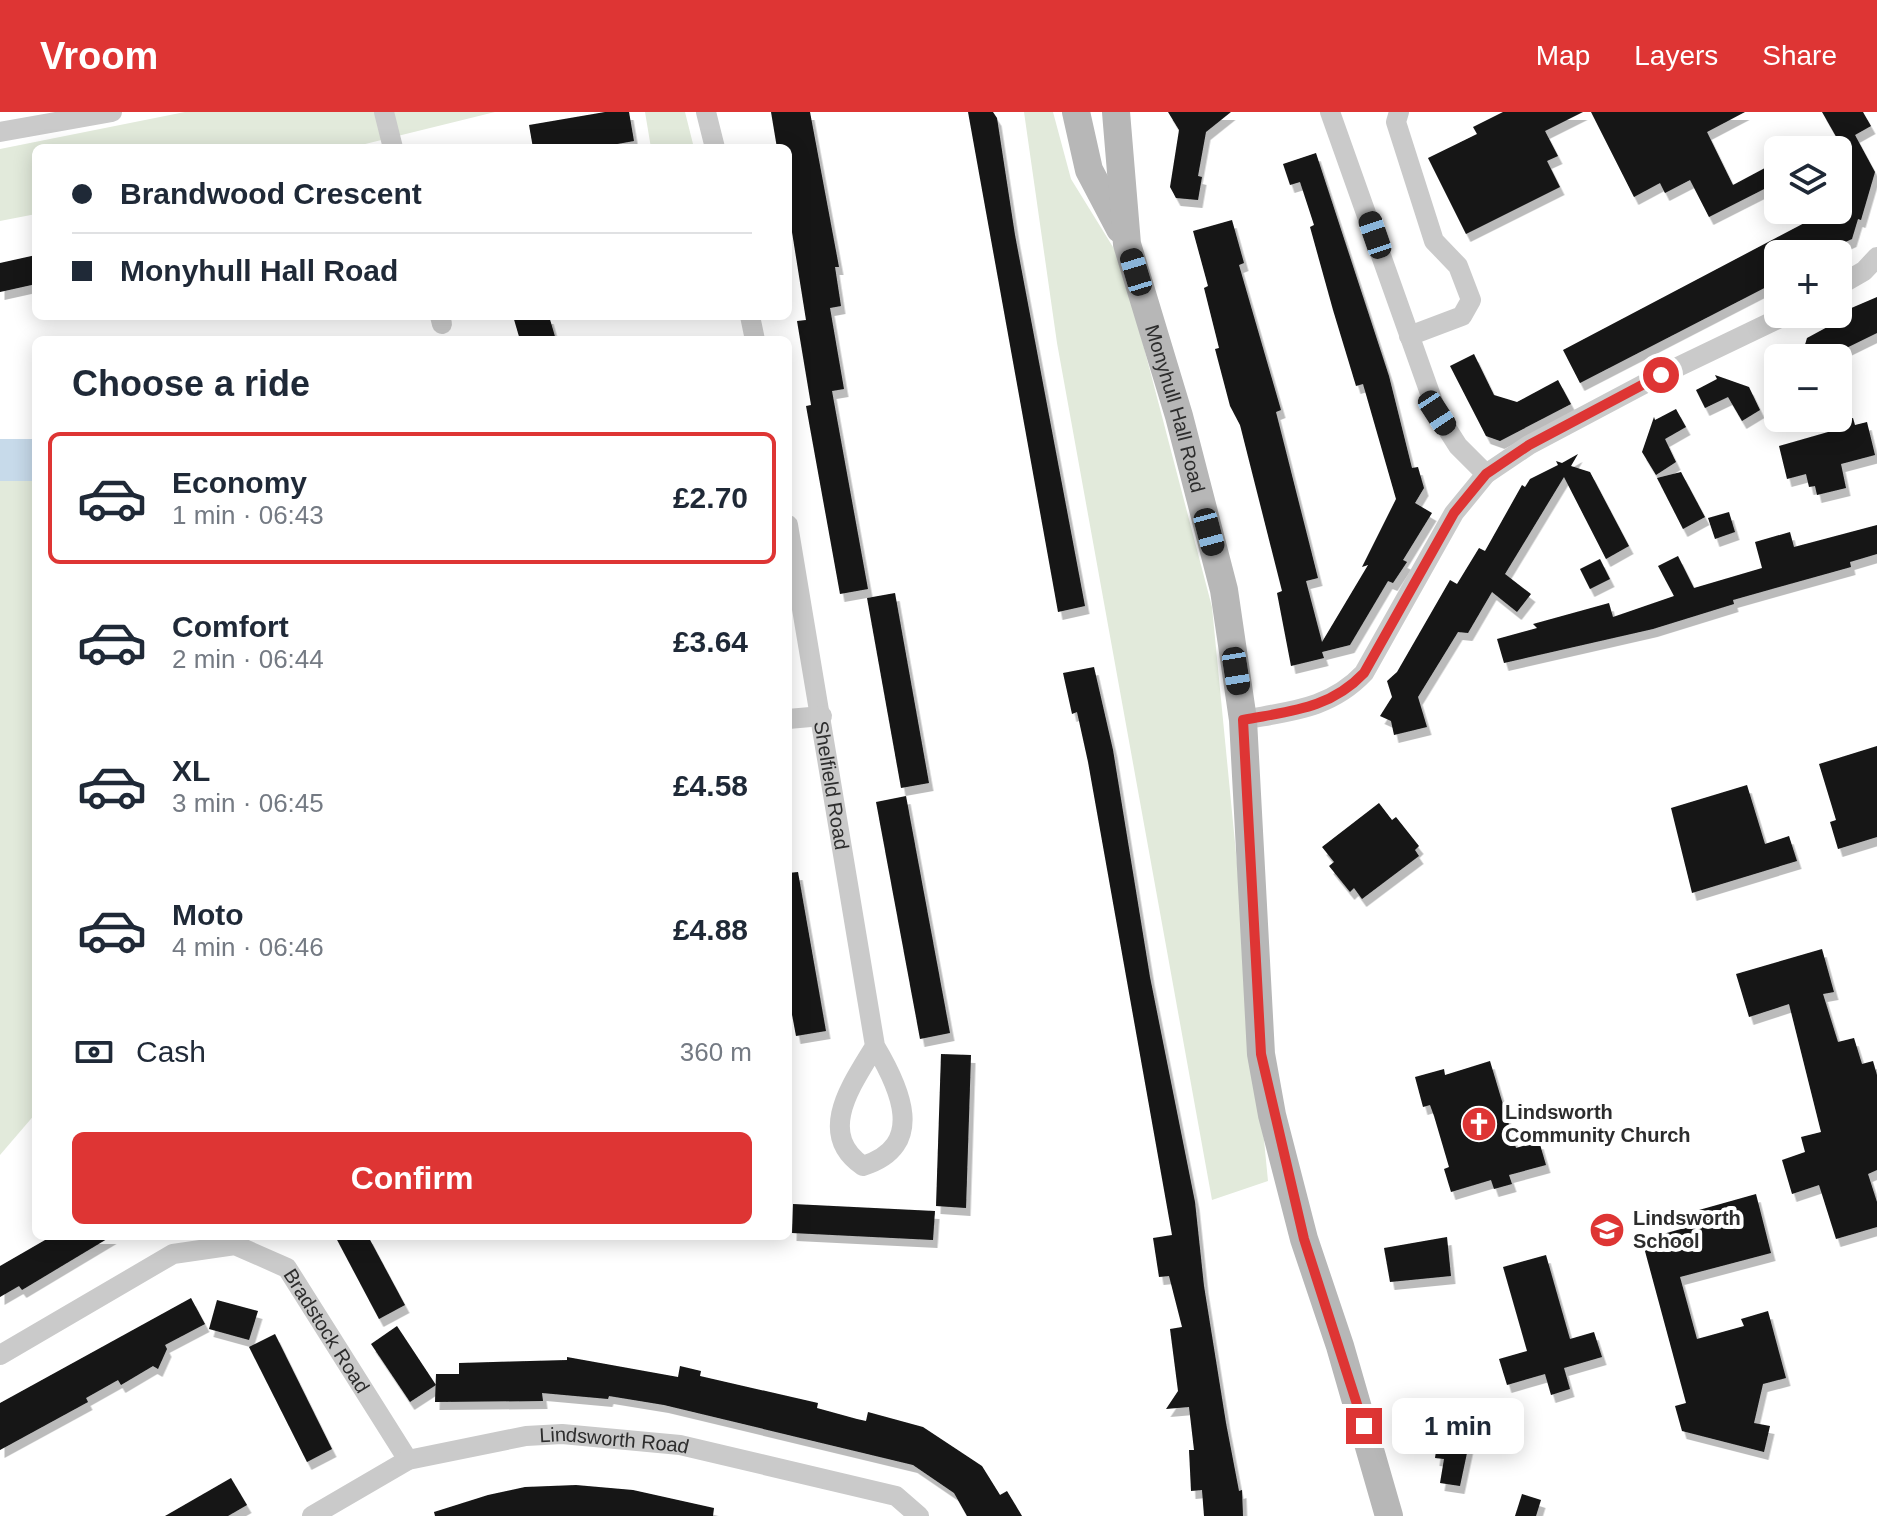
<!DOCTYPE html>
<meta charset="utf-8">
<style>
:root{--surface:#fff;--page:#f2f2f3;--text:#1f2937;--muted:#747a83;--line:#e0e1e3;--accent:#de3534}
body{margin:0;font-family:Arial,sans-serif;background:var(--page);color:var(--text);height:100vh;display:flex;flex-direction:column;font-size:30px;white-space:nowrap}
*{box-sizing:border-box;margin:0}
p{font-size:26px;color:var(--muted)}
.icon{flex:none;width:44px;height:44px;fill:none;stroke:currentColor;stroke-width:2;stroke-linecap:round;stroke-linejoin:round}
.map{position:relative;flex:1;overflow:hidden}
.details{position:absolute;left:32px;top:224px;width:760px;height:904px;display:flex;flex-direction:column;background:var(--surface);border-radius:12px;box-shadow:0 4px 20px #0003}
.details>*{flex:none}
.guide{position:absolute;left:32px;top:32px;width:760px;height:176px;border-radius:12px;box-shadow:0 4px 20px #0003;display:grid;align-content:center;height:176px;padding:0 40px;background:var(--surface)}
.buttons{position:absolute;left:1764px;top:24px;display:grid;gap:16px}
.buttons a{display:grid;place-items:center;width:88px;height:88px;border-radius:12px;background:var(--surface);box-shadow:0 4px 20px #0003;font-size:40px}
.end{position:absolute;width:36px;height:36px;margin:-18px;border:10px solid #de3534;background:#fff;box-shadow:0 0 0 4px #fff}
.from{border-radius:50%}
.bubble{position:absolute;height:56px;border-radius:12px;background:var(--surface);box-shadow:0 4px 20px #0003;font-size:26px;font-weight:800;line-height:56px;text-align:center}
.car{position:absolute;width:24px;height:48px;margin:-24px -12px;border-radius:10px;box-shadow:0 0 6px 2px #0007;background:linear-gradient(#222 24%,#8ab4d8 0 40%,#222 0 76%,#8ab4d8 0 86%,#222 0)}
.guide b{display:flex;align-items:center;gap:28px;height:76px;font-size:30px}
.guide b+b{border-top:2px solid var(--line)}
.guide i{width:20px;height:20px;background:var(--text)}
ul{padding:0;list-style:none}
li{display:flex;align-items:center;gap:24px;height:132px;margin:0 16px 12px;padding:0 24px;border:4px solid transparent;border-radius:12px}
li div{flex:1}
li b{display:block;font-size:30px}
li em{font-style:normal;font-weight:800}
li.active{border-color:var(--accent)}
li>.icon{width:72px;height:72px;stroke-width:1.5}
h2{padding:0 40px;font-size:36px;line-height:96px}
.pay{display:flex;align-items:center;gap:20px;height:88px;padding:0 40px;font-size:30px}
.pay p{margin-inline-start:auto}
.cta{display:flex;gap:16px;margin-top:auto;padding:16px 40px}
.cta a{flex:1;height:92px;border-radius:12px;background:var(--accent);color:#fff;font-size:32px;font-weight:800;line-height:92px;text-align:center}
header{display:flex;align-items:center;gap:48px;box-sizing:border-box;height:112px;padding:0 40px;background:var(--accent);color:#fff}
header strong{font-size:38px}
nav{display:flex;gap:44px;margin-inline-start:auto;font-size:28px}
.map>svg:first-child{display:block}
</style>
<header>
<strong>Vroom</strong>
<nav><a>Map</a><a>Layers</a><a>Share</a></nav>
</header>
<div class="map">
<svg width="1877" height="1404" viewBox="0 0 1877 1404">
<defs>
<filter id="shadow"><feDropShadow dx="4.5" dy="8" stdDeviation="0" flood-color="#0004"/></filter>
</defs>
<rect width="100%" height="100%" fill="#fff"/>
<g fill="#e2eadb">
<path d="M185,0H495L349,36H36V102L0,109V37Z"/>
<path d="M645,0H685L694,36H651Z"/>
<path d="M1024,0H1053L1071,67L1121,148L1212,495L1268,1069L1212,1088L1057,231Z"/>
<path d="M0,369H36V1001L0,1043Z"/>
</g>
<rect fill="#c7daea" x="0" y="327" width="36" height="42"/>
<g fill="#141414" filter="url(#shadow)">
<path d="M605,0H629L634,29L595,36H533L529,13Z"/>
<path d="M771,0H810L839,155H835L841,194L830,196L844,277L832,279L868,477L840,482L806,294L811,293L797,209L806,208L788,95V36H777Z"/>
<path d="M968,0H993L997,6L1015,123L1085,494L1058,500Z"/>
<path d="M1168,0H1231L1206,20L1198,64L1202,65L1198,88L1176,86L1170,75L1179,18Z"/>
<path d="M1503,0H1583L1545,19L1558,44L1547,49L1560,75L1466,122L1428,46L1477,22L1473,15Z"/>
<path d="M1591,0H1745L1707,20L1733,73L1778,49V70L1709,105L1690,68L1665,81L1660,71L1634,85Z"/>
<path d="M1822,0H1863L1871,14L1855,23L1875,60L1861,108L1858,107L1852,127L1819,142H1778V169L1580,271L1563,238L1829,98H1838V73L1843,58L1838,50V28Z"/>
<path d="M1316,41L1389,264L1412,356L1418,355L1424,376L1415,391L1432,401L1403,448L1407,450L1393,471L1388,469L1350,533L1322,540L1324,546L1291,554L1277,481L1282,479L1240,313L1230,294L1215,237L1219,236L1204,176L1208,174L1193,119L1232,108L1244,151L1239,153L1281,298L1276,300L1318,466L1306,469L1322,530L1368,453L1362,455L1396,387L1363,272L1356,274L1333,198L1310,115L1314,113L1300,70L1290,73L1283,52Z"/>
<path d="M36,143V172L0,180V151Z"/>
<path d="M1877,185V221L1826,246H1801L1807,226L1831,213L1835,203Z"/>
<path d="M513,204H549L556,228H520Z"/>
<path d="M1474,242L1494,283L1517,290L1558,268L1571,292L1500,329L1486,324L1450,254Z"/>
<path d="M1715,263L1749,275L1760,298L1742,309L1728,285L1705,296L1696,278L1717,267Z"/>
<path d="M1676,297L1686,315L1665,327L1676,350L1656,363L1642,340L1654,305L1655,308Z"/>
<path d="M1853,306L1855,313L1867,310L1875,343L1841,352L1846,376L1817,383L1815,374L1809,375L1806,362L1787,367L1779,334L1828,320L1825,313Z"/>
<path d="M1578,342L1571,354L1590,360L1629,434L1606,447L1564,365L1505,462L1531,482L1517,500L1492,480L1468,521L1458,520L1418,585L1427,615L1394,623L1391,609L1380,604L1392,585L1387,569L1397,560L1450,468L1457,472L1479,436L1485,439L1522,373L1525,375L1530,367L1558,353L1556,349L1562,351Z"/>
<path d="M1681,360L1705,405L1683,417L1657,366Z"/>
<path d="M1729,400L1735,420L1715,427L1708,406Z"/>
<path d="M1877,413V442L1850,450L1851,455L1733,488L1734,492L1653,517L1504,551L1497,527L1537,516L1533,512L1609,491L1613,505L1674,484L1658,454L1678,444L1694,476L1762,456L1755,430L1790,420L1794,435Z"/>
<path d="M1600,447L1610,467L1590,477L1580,457Z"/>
<path d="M895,481L929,671L901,676L867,486Z"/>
<path d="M1094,555L1113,638L1150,865L1195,1090L1204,1174L1226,1311L1239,1379L1242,1378L1243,1404H1204L1202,1378L1191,1379L1189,1338H1194L1189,1295L1166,1297L1178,1279L1170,1217L1182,1215L1169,1164L1159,1165L1153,1126L1172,1123L1088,650L1077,600L1072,602L1063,561Z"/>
<path d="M1877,634V725L1838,737L1830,710L1836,708L1819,652Z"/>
<path d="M1747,673L1765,732L1789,724L1797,749L1692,781L1671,696Z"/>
<path d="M906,684L950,921L920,927L876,690Z"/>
<path d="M1379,691L1392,708L1396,705L1419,734L1415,738L1419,744L1362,787L1354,776L1350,780L1329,754L1334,750L1322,735Z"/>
<path d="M798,760L826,919L796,924L788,881V761Z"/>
<path d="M1822,837L1834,880L1823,882L1838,930L1854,926L1862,952L1873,949L1877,963V1058L1868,1062L1877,1090V1115L1836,1127L1819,1073L1792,1082L1782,1048L1805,1040L1801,1025L1821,1020L1789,892L1749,905L1736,862Z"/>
<path d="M941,942L971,943L966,1096L936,1094Z"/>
<path d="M1490,949L1516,1036L1539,1029L1546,1053L1509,1063L1512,1072L1494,1077L1491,1068L1451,1080L1444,1057L1449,1055L1434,1004L1430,993L1423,995L1415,965L1444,957L1445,963Z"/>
<path d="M1756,1082L1771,1141L1680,1165L1697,1227L1744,1214L1741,1207L1768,1199L1786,1266L1763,1272L1754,1311L1770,1314L1764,1340L1682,1319L1675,1294L1686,1291L1642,1128L1702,1111L1699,1098Z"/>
<path d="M793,1092L935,1099L933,1128L792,1121Z"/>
<path d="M52,1124H112L22,1178L19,1174L0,1185V1154Z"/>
<path d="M335,1124H368L405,1193L379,1207Z"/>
<path d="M1447,1125L1451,1164L1390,1170L1384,1136Z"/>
<path d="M1546,1143L1570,1227L1594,1220L1602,1245L1564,1256L1570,1277L1551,1283L1545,1262L1507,1273L1499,1247L1527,1239L1503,1155Z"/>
<path d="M191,1186L205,1212L165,1233L167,1237L158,1257L153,1254L121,1273L118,1268L86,1286L88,1290L0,1338V1291Z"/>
<path d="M217,1188L258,1199L249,1228L209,1217Z"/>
<path d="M397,1214L436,1273L410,1290L371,1232Z"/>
<path d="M275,1222L332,1337L307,1350L249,1235Z"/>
<path d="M567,1245L678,1265L680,1254L701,1259L700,1264L818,1291L817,1296L857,1307L866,1309L868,1300L923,1315L982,1354L1000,1383L1007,1379L1022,1404H967L954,1381L913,1353L664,1293L609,1284L608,1287L542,1281L543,1289L435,1290L436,1262H459V1251L567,1248Z"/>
<path d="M1439,1318L1471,1322L1460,1374L1440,1371L1444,1347L1435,1346Z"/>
<path d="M231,1366L247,1393L228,1404H165Z"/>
<path d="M576,1373L633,1378L714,1396L713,1404H435L434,1400L488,1383L525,1375Z"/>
<path d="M1522,1382L1541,1388L1536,1404H1515Z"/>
</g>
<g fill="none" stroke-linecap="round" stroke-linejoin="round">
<g stroke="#cacaca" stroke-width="20">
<path d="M384,0L393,36"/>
<path d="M706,0L715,36"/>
<path d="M1330,0L1437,301L1458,334L1486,362"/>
<path d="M1399,0L1396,10L1434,129L1458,154L1471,188L1462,204L1409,224"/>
<path d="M0,20L112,0"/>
<path d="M1838,174L1864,159L1877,145"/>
<path d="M440,204L442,212"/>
<path d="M750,204L755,228"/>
<path id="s1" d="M788,413L875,934C900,976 927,1034 863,1054C815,1021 853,971 875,934"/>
<path d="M788,607L822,604"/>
<path d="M1243,608C1290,599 1330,597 1364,561L1454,401L1486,362L1529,333L1661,263L1788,202"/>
<path id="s2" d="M0,1243L173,1142L235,1133L287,1156L408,1348"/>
<path id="s3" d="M312,1404L408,1348L526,1324L562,1322L680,1333L896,1384L919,1404"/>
</g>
<g stroke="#b7b7b7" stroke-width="28">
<path d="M1076,0L1089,58L1120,117"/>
<path id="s4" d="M1116,0L1127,132L1179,304L1224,478L1243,608L1261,942L1272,1003L1304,1127L1340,1234L1389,1404"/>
</g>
</g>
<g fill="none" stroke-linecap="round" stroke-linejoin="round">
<path stroke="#de3534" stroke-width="10" d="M1364,1314L1304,1127L1261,942L1243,608C1290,599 1330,597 1364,561L1454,401L1486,362L1529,333L1661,263"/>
</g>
<defs>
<symbol id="church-disc" viewBox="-11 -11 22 22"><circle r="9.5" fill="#de3534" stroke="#fff"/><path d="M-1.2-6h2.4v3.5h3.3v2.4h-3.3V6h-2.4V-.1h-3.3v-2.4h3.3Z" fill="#fff"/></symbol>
<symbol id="school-disc" viewBox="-11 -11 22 22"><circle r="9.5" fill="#de3534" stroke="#fff"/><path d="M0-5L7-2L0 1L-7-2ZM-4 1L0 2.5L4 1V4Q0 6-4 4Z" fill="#fff"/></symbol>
</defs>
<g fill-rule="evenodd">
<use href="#church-disc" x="1459" y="992" width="40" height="40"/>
<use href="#school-disc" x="1587" y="1098" width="40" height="40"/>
</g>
<g text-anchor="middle" stroke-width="8" stroke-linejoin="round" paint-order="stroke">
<g font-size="20" fill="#2d2d2d" stroke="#fff">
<text dy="7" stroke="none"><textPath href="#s4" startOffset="304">Monyhull Hall Road</textPath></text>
<text dy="7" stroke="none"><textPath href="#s1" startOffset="264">Shelfield Road</textPath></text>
<text dy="7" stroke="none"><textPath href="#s2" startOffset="394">Bradstock Road</textPath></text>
<text dy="7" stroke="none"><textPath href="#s3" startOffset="320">Lindsworth Road</textPath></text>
</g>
<g font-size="20" font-weight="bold" fill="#2d2d2d" stroke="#fff" text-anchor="start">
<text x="1505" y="1007">Lindsworth<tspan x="1505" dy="23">Community Church</tspan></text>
<text x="1633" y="1113">Lindsworth<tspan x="1633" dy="23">School</tspan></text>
</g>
</g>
</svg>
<div class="buttons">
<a><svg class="icon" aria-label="layers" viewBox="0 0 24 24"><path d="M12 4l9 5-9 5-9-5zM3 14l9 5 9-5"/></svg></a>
<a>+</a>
<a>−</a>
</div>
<i class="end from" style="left:1661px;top:263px"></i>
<i class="end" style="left:1364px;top:1314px"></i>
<div class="bubble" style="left:1392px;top:1286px;width:132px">1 min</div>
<i class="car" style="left:1375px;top:123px;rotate:341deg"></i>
<i class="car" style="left:1136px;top:160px;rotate:343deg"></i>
<i class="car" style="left:1437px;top:301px;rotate:147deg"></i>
<i class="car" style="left:1209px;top:420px;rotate:165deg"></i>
<i class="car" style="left:1236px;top:559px;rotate:171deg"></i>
<div class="guide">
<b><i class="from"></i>Brandwood Crescent</b>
<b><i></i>Monyhull Hall Road</b>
</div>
<section class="details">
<h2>Choose a ride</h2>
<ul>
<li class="active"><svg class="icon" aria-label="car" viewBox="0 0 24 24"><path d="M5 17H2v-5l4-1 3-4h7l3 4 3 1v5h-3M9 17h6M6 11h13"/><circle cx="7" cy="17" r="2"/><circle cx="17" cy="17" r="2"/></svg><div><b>Economy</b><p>1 min · 06:43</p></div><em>£2.70</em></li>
<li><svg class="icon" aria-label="car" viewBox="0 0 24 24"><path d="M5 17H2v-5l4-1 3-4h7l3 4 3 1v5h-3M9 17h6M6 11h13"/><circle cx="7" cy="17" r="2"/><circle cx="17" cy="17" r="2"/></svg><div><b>Comfort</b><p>2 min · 06:44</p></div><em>£3.64</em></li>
<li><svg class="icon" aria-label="car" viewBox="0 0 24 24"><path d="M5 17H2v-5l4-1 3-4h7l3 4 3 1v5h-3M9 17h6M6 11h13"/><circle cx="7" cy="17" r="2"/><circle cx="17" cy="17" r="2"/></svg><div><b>XL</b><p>3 min · 06:45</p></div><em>£4.58</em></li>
<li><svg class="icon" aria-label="car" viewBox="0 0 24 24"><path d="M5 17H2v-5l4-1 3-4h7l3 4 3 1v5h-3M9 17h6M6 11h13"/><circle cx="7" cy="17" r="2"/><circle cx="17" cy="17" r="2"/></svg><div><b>Moto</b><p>4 min · 06:46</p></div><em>£4.88</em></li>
</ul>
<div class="pay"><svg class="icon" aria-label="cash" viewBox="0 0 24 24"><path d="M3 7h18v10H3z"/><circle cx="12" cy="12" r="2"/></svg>Cash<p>360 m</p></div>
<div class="cta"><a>Confirm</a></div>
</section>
</div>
